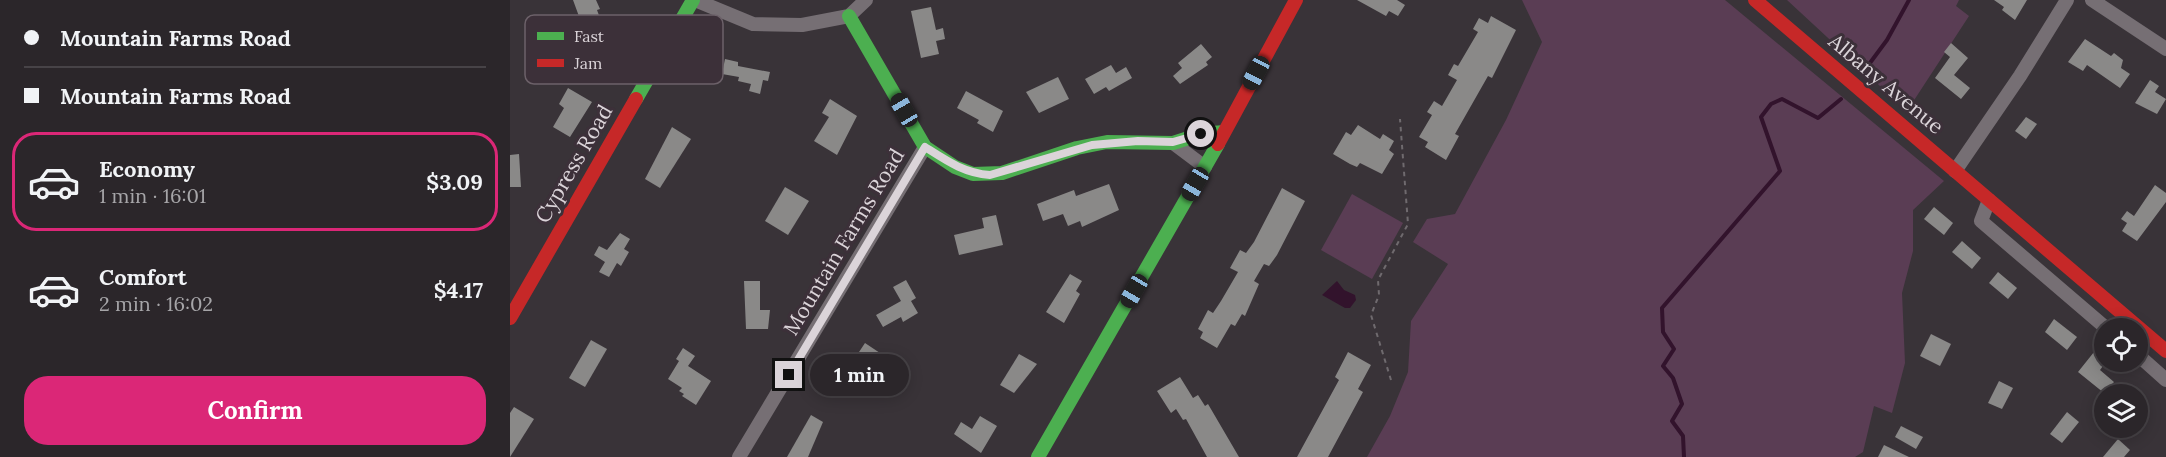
<!DOCTYPE html>
<meta charset="utf-8">
<style>
:root{--surface:#2b262a;--page:#332e32;--text:#f1f3f6;--muted:#a6a5a8;--line:#474347;--accent:#db2777}
body{margin:0;font-family:Lora,serif;background:var(--page);color:var(--text);height:100vh;display:flex;flex-direction:column;font-size:22px;white-space:nowrap}
*{box-sizing:border-box;margin:0}
p{font-size:20px;color:var(--muted)}
.icon{flex:none;width:33px;height:33px;fill:none;stroke:currentColor;stroke-width:2;stroke-linecap:round;stroke-linejoin:round}
.map{position:relative;flex:1;overflow:hidden}
.drawer{display:flex;flex-direction:column;background:var(--surface);width:510px}
.drawer>*{flex:none}
.guide{display:grid;align-content:center;height:132px;padding:0 24px;background:var(--surface)}
.controls{position:absolute;left:1584px;top:318px;display:grid;gap:12px}
.controls a{display:grid;place-items:center;width:54px;height:54px;border-radius:50%;background:var(--surface);box-shadow:0 3px 15px #0003,0 0 0 2px var(--line);font-size:30px}
.end{position:absolute;width:27px;height:27px;margin:-14px;border:8px solid #dbd4d9;background:#111;box-shadow:0 0 0 3px #111}
.from{border-radius:50%}
.bubble{position:absolute;height:42px;border-radius:21px;background:var(--surface);box-shadow:0 3px 15px #0003,0 0 0 2px var(--line);font-size:20px;font-weight:700;line-height:42px;text-align:center}
.car{position:absolute;width:18px;height:36px;margin:-18px -9px;border-radius:8px;box-shadow:0 0 4px 2px #0007;background:linear-gradient(#222 24%,#8ab4d8 0 40%,#222 0 76%,#8ab4d8 0 86%,#222 0)}
.guide b{display:flex;align-items:center;gap:21px;height:57px;font-size:22px}
.guide b+b{border-top:2px solid var(--line)}
.guide i{width:15px;height:15px;background:var(--text)}
ul{padding:0;list-style:none}
li{display:flex;align-items:center;gap:18px;height:99px;margin:0 12px 9px;padding:0 12px;border:3px solid transparent;border-radius:24px}
li div{flex:1}
li b{display:block;font-size:22px}
li em{font-style:normal;font-weight:700}
li.selected{border-color:var(--accent)}
li>.icon{width:54px;height:54px;stroke-width:1.5}
.cta{display:flex;gap:12px;margin-top:auto;padding:12px 24px}
.cta a{flex:1;height:69px;border-radius:24px;background:var(--accent);color:#fff;font-size:24px;font-weight:700;line-height:69px;text-align:center}
main{display:flex;flex:1;min-height:0}
.map>svg:first-child{display:block}
</style>
<main>
<section class="drawer">
<div class="guide">
<b><i class="from"></i>Mountain Farms Road</b>
<b><i></i>Mountain Farms Road</b>
</div>
<ul>
<li class="selected"><svg class="icon" aria-label="car" viewBox="0 0 24 24"><path d="M5 17H2v-5l4-1 3-4h7l3 4 3 1v5h-3M9 17h6M6 11h13"/><circle cx="7" cy="17" r="2"/><circle cx="17" cy="17" r="2"/></svg><div><b>Economy</b><p>1 min · 16:01</p></div><em>$3.09</em></li>
<li><svg class="icon" aria-label="car" viewBox="0 0 24 24"><path d="M5 17H2v-5l4-1 3-4h7l3 4 3 1v5h-3M9 17h6M6 11h13"/><circle cx="7" cy="17" r="2"/><circle cx="17" cy="17" r="2"/></svg><div><b>Comfort</b><p>2 min · 16:02</p></div><em>$4.17</em></li>
</ul>
<div class="cta"><a>Confirm</a></div>
</section>
<div class="map">
<svg width="1656" height="457" viewBox="0 0 1656 457">
<rect width="100%" height="100%" fill="#393338"/>
<g fill="#5a3d54">
<path d="M1012,0H1215L1434,181L1403,210V251L1392,293L1395,363L1382,413L1364,406L1353,452L1345,457H857L880,416L898,372L901,321L938,264L903,242L917,219L945,214L996,120L1032,42Z"/>
<path d="M1277,0H1449L1446,6L1459,16L1397,111Z"/>
<path d="M842,194L893,223L862,279L811,250Z"/>
</g>
<path fill="#32132c" d="M827,281L834,290L845,295L846,300L840,308H835L812,295Z"/>
<g fill="none" stroke-linecap="round" stroke-linejoin="round">
<g stroke="#32132c" stroke-width="4">
<path d="M1354,71L1377,40L1399,0"/>
<path d="M1174,457L1173,436L1162,421L1172,404L1163,378L1153,366L1164,349L1153,332L1152,308L1270,171L1251,117L1261,104L1272,99L1308,118L1331,99"/>
</g>
</g>
<g fill="#8a8988">
<path d="M63,0H86L90,9L87,10L90,18L87,19L89,24L74,30Z"/>
<path d="M847,0H887L895,5L888,16L879,11L876,16Z"/>
<path d="M1484,0H1517L1505,20L1492,10L1494,7Z"/>
<path d="M421,7L426,30L433,28L435,39L426,41L429,54L411,58L401,11Z"/>
<path d="M981,16L1006,30L982,78L978,76L945,134L949,136L936,160L915,147L918,142L909,137L922,115L917,112L924,101L932,106L947,80L938,75L944,64L948,66L968,32L963,29L969,18L978,23Z"/>
<path d="M1575,39L1601,56L1604,53L1613,60L1611,68L1620,74L1610,88L1577,65L1573,71L1558,62Z"/>
<path d="M1441,43L1458,58L1444,75L1460,88L1451,99L1425,78L1440,57L1434,52Z"/>
<path d="M691,44L702,57L696,62L698,65L670,84L663,76L672,68L668,63Z"/>
<path d="M215,59L228,62V66L260,72L258,81L253,80L250,94L239,91L241,84L228,81L229,77L212,74Z"/>
<path d="M601,65L606,73L616,67L622,78L599,91L596,87L584,94L575,79Z"/>
<path d="M548,77L559,99L529,113L516,92Z"/>
<path d="M1640,80L1649,86L1645,92L1656,99L1647,114L1625,103Z"/>
<path d="M58,88L82,102L60,137L43,127L54,108L49,104Z"/>
<path d="M456,91L493,111L483,132L467,123L469,120L447,108Z"/>
<path d="M320,99L347,116L327,155L304,141L319,117L312,113Z"/>
<path d="M1516,117L1527,124L1516,139L1505,131Z"/>
<path d="M848,125L870,139L873,134L884,141L879,150L884,154L872,174L850,163L847,167L840,164L823,154L836,132L841,135Z"/>
<path d="M162,127L181,139L150,188L135,179Z"/>
<path d="M9,154L11,187H0V155Z"/>
<path d="M599,184L609,210L572,227L570,221L558,226L553,214L533,221L527,204L564,190L566,196Z"/>
<path d="M1645,185L1656,193V202L1627,241L1612,231L1617,223L1611,219L1617,211L1624,216Z"/>
<path d="M275,187L299,201L278,235L255,221Z"/>
<path d="M772,188L795,201L767,255L759,266L754,264L744,281L749,284L735,316L732,314L725,326L721,324L707,348L690,338L693,332L688,329L698,310L703,313L711,301L728,272L720,268L730,250L736,253L744,242Z"/>
<path d="M1424,207L1443,223L1434,235L1414,219Z"/>
<path d="M486,215L493,245L449,255L444,235L474,228L472,218Z"/>
<path d="M110,233L120,239L114,249L119,252L111,266L107,263L99,277L89,272L95,262L84,255L89,246L97,250Z"/>
<path d="M1452,241L1471,258L1462,269L1442,252Z"/>
<path d="M1488,272L1507,288L1498,299L1479,283Z"/>
<path d="M560,274L572,281L566,291L570,294L554,323L536,312Z"/>
<path d="M396,280L406,298L401,301L408,313L393,322L391,317L373,327L366,315L391,301L383,287Z"/>
<path d="M234,281H250V310H260L258,329H236Z"/>
<path d="M1544,319L1567,337L1557,350L1535,332Z"/>
<path d="M1421,334L1441,344L1430,366L1410,356Z"/>
<path d="M81,340L97,349L75,387L59,378Z"/>
<path d="M355,343L370,353L359,371L364,375L359,383L354,380L345,394L333,387L342,373L328,365L336,352L345,358Z"/>
<path d="M173,348L185,356L178,366L201,381L186,405L172,396L174,394L169,391L172,388L158,379L169,361L166,359Z"/>
<path d="M838,352L861,365L848,389L853,392L818,457H787L829,380L825,377Z"/>
<path d="M1584,352L1596,362L1590,370L1604,382L1594,393L1568,372Z"/>
<path d="M509,354L527,364L504,393L490,385Z"/>
<path d="M670,377L683,398L688,395L695,406L698,404L729,457H697L676,419L673,420L666,409L661,413L647,391Z"/>
<path d="M1489,381L1503,388L1492,409L1478,403Z"/>
<path d="M4,407L24,419L0,457V413Z"/>
<path d="M1557,412L1569,422L1552,443L1540,434Z"/>
<path d="M301,415L313,422L298,457H277Z"/>
<path d="M470,416L487,426L471,453L444,434L451,422L462,429Z"/>
<path d="M1391,426L1413,437L1406,449L1385,437Z"/>
<path d="M1608,439L1620,450L1614,457H1593Z"/>
<path d="M1374,445L1399,457H1368Z"/>
</g>
<g fill="none" stroke-linecap="round" stroke-linejoin="round">
<path stroke="#6f6a6e" stroke-width="2" stroke-dasharray="4.5 4.5" stroke-linecap="butt" d="M881,380L861,315L869,295L868,280L898,224L890,119"/>
<g stroke="#766f74" stroke-width="14">
<path d="M185,0L243,24L292,25L339,16L356,0"/>
<path d="M1582,0L1656,49"/>
<path d="M663,143L695,167"/>
<path d="M1445,171L1510,76L1557,0"/>
<path d="M1479,200L1471,221L1596,328"/>
<path d="M1628,355L1656,380"/>
<path d="M229,457L415,147"/>
</g>
<g stroke="#4caf50" stroke-width="14">
<path d="M339,16L415,147L445,167L463,174L492,173L567,148L597,142L663,143L691,134L714,132"/>
<path d="M126,99L183,0"/>
<path d="M528,457L708,144"/>
</g>
<g stroke="#c62828" stroke-width="14">
<path d="M1245,0L1656,351"/>
<path d="M708,144L786,0"/>
<path d="M0,318L126,99"/>
</g>
</g>
<g fill="none" stroke-linecap="round" stroke-linejoin="round">
<path stroke="#dbd4d9" stroke-width="8" d="M279,375L415,147C437,161 454,173 480,175L582,145L628,141L663,142L691,134"/>
</g>
<g text-anchor="middle" stroke-width="6" stroke-linejoin="round" paint-order="stroke">
<g font-size="21" fill="#dbd4d9" stroke="#3c3039">
<text transform="translate(1376 84) rotate(40)" y="7">Albany Avenue</text>
<text transform="translate(64 164) rotate(-60)" y="7">Cypress Road</text>
<text transform="translate(334 242) rotate(-59)" y="7">Mountain Farms Road</text>
</g>
</g>
<rect x="15" y="15" width="198" height="69" rx="9" fill="#3c3039" stroke="#6c6169" stroke-width="1.5"/>
<rect x="27" y="32" width="27" height="8" fill="#4caf50"/>
<rect x="27" y="59" width="27" height="8" fill="#c62828"/>
<g font-size="16" fill="#dbd4d9">
<text x="64" y="42">Fast</text>
<text x="64" y="69">Jam</text>
</g>
</svg>
<div class="controls">
<a><svg class="icon" aria-label="locate" viewBox="0 0 24 24"><circle cx="12" cy="12" r="6"/><path d="M12 2v4M12 18v4M2 12h4M18 12h4"/></svg></a>
<a><svg class="icon" aria-label="layers" viewBox="0 0 24 24"><path d="M12 4l9 5-9 5-9-5zM3 14l9 5 9-5"/></svg></a>
</div>
<i class="end from" style="left:691px;top:134px"></i>
<i class="end" style="left:279px;top:375px"></i>
<div class="bubble" style="left:300px;top:354px;width:99px">1 min</div>
<i class="car" style="left:746px;top:73px;rotate:208deg"></i>
<i class="car" style="left:394px;top:110px;rotate:330deg"></i>
<i class="car" style="left:685px;top:184px;rotate:210deg"></i>
<i class="car" style="left:624px;top:291px;rotate:210deg"></i>
</div>
</main>
